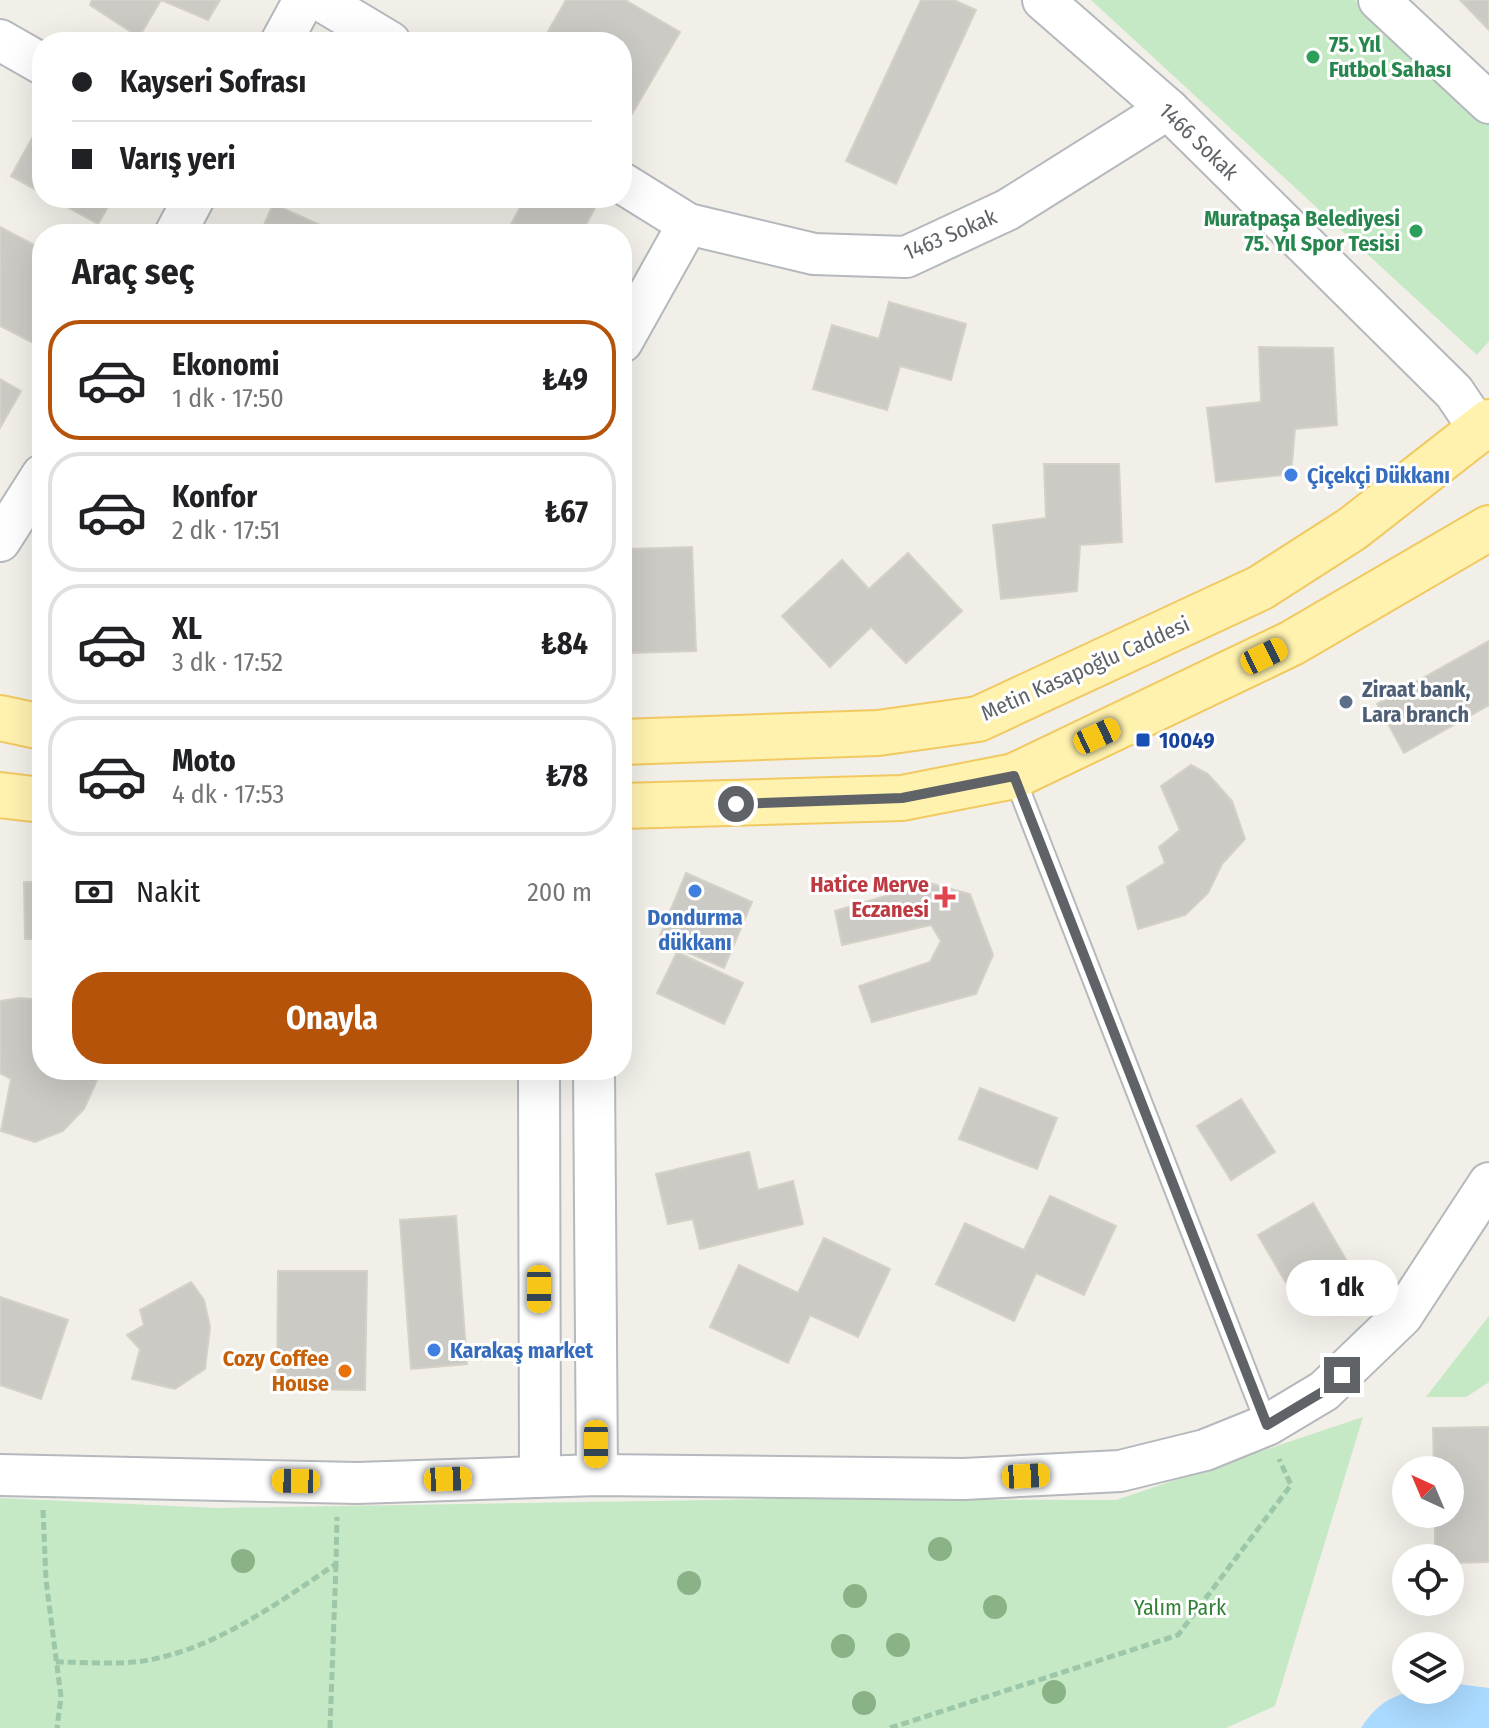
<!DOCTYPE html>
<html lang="tr">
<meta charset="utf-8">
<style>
:root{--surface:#fff;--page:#f2f2f2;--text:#202124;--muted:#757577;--line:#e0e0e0;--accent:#b45309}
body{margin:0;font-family:"Fira Sans Condensed",sans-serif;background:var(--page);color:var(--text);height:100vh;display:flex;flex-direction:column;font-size:30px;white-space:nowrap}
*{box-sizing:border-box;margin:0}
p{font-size:26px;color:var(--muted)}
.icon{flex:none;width:44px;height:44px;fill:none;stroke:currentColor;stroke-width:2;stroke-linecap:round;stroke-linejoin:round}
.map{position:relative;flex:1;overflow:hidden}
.details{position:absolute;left:32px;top:224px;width:600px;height:856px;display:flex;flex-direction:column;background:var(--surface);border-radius:32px;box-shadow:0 8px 32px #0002}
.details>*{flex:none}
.guide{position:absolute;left:32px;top:32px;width:600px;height:176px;border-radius:32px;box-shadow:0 8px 32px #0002;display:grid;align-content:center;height:176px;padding:0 40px;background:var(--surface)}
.needle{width:52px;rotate:316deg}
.tools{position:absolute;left:1392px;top:1456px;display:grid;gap:16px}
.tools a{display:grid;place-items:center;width:72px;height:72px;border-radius:50%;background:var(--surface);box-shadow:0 8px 32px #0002;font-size:40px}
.end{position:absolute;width:36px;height:36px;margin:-18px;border:10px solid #5f6368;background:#fff;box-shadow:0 0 0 4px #fff}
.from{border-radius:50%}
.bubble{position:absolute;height:56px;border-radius:28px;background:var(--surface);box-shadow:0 8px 32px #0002;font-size:26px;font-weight:700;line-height:56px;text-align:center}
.car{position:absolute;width:24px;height:48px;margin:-24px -12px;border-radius:10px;box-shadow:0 0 6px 2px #0007;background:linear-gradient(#f5c518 24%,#345 0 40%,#f5c518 0 76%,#345 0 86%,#f5c518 0)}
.guide b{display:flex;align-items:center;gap:28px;height:76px;font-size:30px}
.guide b+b{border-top:2px solid var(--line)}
.guide i{width:20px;height:20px;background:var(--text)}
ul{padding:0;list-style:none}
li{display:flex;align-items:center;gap:24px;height:120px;margin:0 16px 12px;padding:0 24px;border:4px solid var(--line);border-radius:32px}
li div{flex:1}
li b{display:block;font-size:30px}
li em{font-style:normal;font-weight:700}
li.on{border-color:var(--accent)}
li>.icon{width:72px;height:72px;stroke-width:1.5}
h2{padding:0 40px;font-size:36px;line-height:96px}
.pay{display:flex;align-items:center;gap:20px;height:88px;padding:0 40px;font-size:30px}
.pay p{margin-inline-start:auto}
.cta{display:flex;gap:16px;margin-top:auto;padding:16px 40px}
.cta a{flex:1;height:92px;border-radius:32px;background:var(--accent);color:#fff;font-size:32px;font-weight:700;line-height:92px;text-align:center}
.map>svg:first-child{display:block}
</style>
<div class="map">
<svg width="1489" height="1728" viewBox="0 0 1489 1728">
<rect width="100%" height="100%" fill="#f1efe8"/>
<g fill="#c5e8c5">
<path d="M1091,0H1355L1489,121V341L1477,355Z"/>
<path d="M1489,1316V1382L1466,1397H1426Z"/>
<path d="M1363,1417L1275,1706L1226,1728H0V1498L216,1508L781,1499L1116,1500Z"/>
</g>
<path fill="#aadaff" d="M1450,1683L1489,1688V1728H1361C1385,1691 1409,1690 1450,1690Z"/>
<g fill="#cccac5" stroke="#d6d1c6" stroke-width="2">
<path d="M92,0H220L208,20L161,0L139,37L90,5Z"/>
<path d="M566,0H625L680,32L632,114L622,109V42H542Z"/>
<path d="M921,0H954L976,10L896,184L846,161Z"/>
<path d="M1460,0H1489V30Z"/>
<path d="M42,120V193L11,176Z"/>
<path d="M51,198H113L98,224Z"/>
<path d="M525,198H582L596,206L581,234H506Z"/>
<path d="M273,204L340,234H260Z"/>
<path d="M0,227L42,249V336L37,345L0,326Z"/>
<path d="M889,302L966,324L951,380L900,366L887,410L813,389L832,325L879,339Z"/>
<path d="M1259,347L1333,348L1337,425L1295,429L1291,474L1216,482L1207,408L1261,402Z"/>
<path d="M0,379L21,391L0,428Z"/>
<path d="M1044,464H1119L1122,542L1080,545L1077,591L1001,599L993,525L1046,518Z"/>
<path d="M692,547L696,651L631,653L627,549Z"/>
<path d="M908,553L962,611L906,663L871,627L830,667L782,616L842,560L869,589Z"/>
<path d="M1489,641V705L1404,753L1377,704Z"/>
<path d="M1191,765L1208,774L1232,801L1245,839L1222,864L1208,893L1185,915L1138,929L1127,887L1165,863L1159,847L1180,830L1161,786Z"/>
<path d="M686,873L752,902L724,968L658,940Z"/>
<path d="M24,882H42V939H25Z"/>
<path d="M929,883L970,894L993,955L976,994L872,1022L859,986L930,962L941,941L931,925L842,945L835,911Z"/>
<path d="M677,952L743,983L724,1024L657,993Z"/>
<path d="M20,998L42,1000V1070H94L98,1078L84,1109L63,1131L35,1142L1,1131L11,1079L0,1073V1001Z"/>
<path d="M980,1088L1057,1118L1037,1169L959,1139Z"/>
<path d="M1241,1099L1275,1152L1231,1180L1197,1126Z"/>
<path d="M749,1152L758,1190L793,1181L803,1224L700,1249L693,1219L668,1224L656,1174Z"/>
<path d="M1050,1196L1116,1226L1084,1295L1036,1273L1014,1321L936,1284L965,1223L1024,1250Z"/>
<path d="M1313,1203L1355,1275L1300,1307L1258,1235Z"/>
<path d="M456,1216L467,1364L411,1369L400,1220Z"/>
<path d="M824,1238L890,1269L858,1337L810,1315L788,1363L710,1327L739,1265L798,1293Z"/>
<path d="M278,1271H367L365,1390L277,1389Z"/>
<path d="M191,1282L204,1300L210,1327L205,1369L175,1389L132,1379L140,1349L127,1335L144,1325L140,1310Z"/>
<path d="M0,1297L68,1320L41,1399L0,1385Z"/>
<path d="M1489,1427V1562L1450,1563V1558H1435V1514H1450V1470H1434L1433,1428Z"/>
</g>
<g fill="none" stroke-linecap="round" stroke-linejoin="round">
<defs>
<path id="service" d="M1014,776L1267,1425"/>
<g id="minor">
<path d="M320,0L390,42"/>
<path d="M1043,0L1168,109L1454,392L1479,429"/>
<path d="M1379,0L1489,103"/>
<path d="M0,40L42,64"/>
<path d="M281,42L304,0"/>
<path d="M622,183L688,224L814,254L906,257L1007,210L1168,109"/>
<path d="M175,234L194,198"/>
<path d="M622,342L688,224"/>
<path d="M0,541L42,475"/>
<path d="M539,1070L540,1476"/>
<path d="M594,1070L597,1475"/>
<path d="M0,1475L357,1483L597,1475L964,1479L1120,1471L1205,1450L1267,1425L1324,1391L1402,1316L1489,1183"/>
</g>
<g id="primary">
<path d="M0,718L42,727"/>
<path d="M622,742L878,733L978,719L1260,588L1352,529L1489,422"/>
<path d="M0,795L42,800"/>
<path d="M622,806L902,798L1014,776L1292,643L1489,528"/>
</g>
</defs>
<use href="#service" stroke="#b5b8bc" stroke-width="24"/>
<use href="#minor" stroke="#b5b8bc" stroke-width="44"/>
<use href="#primary" stroke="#f2c960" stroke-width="48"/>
<g stroke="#9cc7a9" stroke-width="5" stroke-dasharray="8 4" stroke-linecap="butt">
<path d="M43,1510L46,1580L61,1697L57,1728"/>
<path d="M56,1662C84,1662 115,1665 143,1661C216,1649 276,1604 336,1564L337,1517"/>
<path d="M330,1728L336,1565"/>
<path d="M890,1728L1178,1635L1291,1485L1279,1459"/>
</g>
<use href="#service" stroke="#fff" stroke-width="20"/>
<use href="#minor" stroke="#fff" stroke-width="40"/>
<use href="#primary" stroke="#fff2af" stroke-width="44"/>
</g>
<g fill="#89b387">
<circle cx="940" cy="1549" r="12"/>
<circle cx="243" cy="1561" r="12"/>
<circle cx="689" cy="1583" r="12"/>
<circle cx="855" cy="1596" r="12"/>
<circle cx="995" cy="1607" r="12"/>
<circle cx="898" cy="1645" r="12"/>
<circle cx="843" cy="1646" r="12"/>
<circle cx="1054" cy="1692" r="12"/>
<circle cx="864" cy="1703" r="12"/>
</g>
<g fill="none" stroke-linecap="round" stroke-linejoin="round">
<path stroke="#5f6368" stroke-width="10" d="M736,804L902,798L1014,776L1267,1425L1324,1391L1342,1375"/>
</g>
<g fill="#2e9e5b" stroke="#fff" stroke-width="3">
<circle cx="1313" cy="57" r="8"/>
<circle cx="1416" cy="231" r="8"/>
</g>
<g fill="#3f7fe0" stroke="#fff" stroke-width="3">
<circle cx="1291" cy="475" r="8"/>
<circle cx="695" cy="891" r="8"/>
<circle cx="434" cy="1350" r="8"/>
</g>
<circle fill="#5c6f8a" stroke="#fff" stroke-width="3" cx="1346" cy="702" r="8"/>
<rect fill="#1a4fb4" stroke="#fff" stroke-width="3" x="1135" y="732" width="16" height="16" rx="4"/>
<path fill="#e0444e" stroke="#fff" stroke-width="3" d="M941 885h8v8h8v8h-8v8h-8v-8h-8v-8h8z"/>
<circle fill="#e8710a" stroke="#fff" stroke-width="3" cx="345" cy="1371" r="8"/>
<g text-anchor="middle" stroke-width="6" stroke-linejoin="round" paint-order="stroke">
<g font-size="22" font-weight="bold" fill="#27864d" stroke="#fff" text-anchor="start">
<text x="1329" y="52">75. Yıl<tspan x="1329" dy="25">Futbol Sahası</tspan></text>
<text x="1400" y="226" text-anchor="end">Muratpaşa Belediyesi<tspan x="1400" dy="25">75. Yıl Spor Tesisi</tspan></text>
</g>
<g font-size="22" fill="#5f6368" stroke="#fff">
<text transform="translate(1199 141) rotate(44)" y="8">1466 Sokak</text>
<text transform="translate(950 234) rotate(-23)" y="8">1463 Sokak</text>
<text transform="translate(1085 668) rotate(-24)" y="8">Metin Kasapoğlu Caddesi</text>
</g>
<g font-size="22" font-weight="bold" fill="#366cbe" stroke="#fff" text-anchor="start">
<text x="1307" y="483">Çiçekçi Dükkanı</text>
<text x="695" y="925" text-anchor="middle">Dondurma<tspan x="695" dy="25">dükkanı</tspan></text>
<text x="450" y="1358">Karakaş market</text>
</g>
<g font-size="22" font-weight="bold" fill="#4e5e75" stroke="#fff" text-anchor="start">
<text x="1362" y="697">Ziraat bank,<tspan x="1362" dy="25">Lara branch</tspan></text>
</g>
<g font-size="22" font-weight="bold" fill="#164399" stroke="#fff" text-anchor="start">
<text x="1159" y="748">10049</text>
</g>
<g font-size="22" font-weight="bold" fill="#be3a42" stroke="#fff" text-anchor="end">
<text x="929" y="892">Hatice Merve<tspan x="929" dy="25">Eczanesi</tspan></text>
</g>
<g font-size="22" font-weight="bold" fill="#c56008" stroke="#fff" text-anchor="end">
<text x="329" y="1366">Cozy Coffee<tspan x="329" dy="25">House</tspan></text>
</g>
<g font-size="22" fill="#348238" stroke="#fff">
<text x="1180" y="1615">Yalım Park</text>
</g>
</g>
</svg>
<div class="tools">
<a><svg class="needle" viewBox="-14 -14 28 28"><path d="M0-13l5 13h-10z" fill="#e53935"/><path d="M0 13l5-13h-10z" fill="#757577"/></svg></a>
<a><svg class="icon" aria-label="locate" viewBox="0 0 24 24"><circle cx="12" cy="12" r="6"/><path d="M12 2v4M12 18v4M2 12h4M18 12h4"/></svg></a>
<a><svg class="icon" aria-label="layers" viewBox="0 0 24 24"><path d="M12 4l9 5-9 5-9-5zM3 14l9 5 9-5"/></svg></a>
</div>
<i class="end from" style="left:736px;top:804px"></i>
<i class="end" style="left:1342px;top:1375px"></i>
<div class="bubble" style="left:1286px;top:1260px;width:112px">1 dk</div>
<i class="car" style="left:1264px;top:656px;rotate:64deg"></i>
<i class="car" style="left:1097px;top:736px;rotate:65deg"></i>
<i class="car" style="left:539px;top:1289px;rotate:180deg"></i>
<i class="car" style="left:596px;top:1444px;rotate:180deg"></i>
<i class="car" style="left:1026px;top:1476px;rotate:87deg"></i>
<i class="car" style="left:448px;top:1479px;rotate:88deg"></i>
<i class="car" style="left:296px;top:1481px;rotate:271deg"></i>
<div class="guide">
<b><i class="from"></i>Kayseri Sofrası</b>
<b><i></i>Varış yeri</b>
</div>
<section class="details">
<h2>Araç seç</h2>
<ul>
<li class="on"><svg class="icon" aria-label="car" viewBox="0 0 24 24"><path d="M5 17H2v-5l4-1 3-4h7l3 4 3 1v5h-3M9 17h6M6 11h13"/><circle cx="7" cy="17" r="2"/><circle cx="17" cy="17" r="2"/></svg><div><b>Ekonomi</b><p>1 dk · 17:50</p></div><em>₺49</em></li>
<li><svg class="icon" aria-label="car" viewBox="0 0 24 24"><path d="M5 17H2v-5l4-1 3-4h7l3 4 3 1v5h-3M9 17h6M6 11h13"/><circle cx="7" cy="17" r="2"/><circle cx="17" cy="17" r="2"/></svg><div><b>Konfor</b><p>2 dk · 17:51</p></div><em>₺67</em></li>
<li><svg class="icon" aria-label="car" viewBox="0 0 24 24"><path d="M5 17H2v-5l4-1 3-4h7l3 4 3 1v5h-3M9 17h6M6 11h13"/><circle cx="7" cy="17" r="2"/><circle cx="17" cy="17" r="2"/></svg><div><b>XL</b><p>3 dk · 17:52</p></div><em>₺84</em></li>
<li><svg class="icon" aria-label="car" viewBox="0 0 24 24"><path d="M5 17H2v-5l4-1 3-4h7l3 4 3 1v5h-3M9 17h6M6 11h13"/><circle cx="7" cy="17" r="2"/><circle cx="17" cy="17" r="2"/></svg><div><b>Moto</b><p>4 dk · 17:53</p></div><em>₺78</em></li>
</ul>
<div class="pay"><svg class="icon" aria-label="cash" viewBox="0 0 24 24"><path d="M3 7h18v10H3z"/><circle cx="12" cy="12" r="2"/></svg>Nakit<p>200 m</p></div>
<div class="cta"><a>Onayla</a></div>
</section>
</div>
